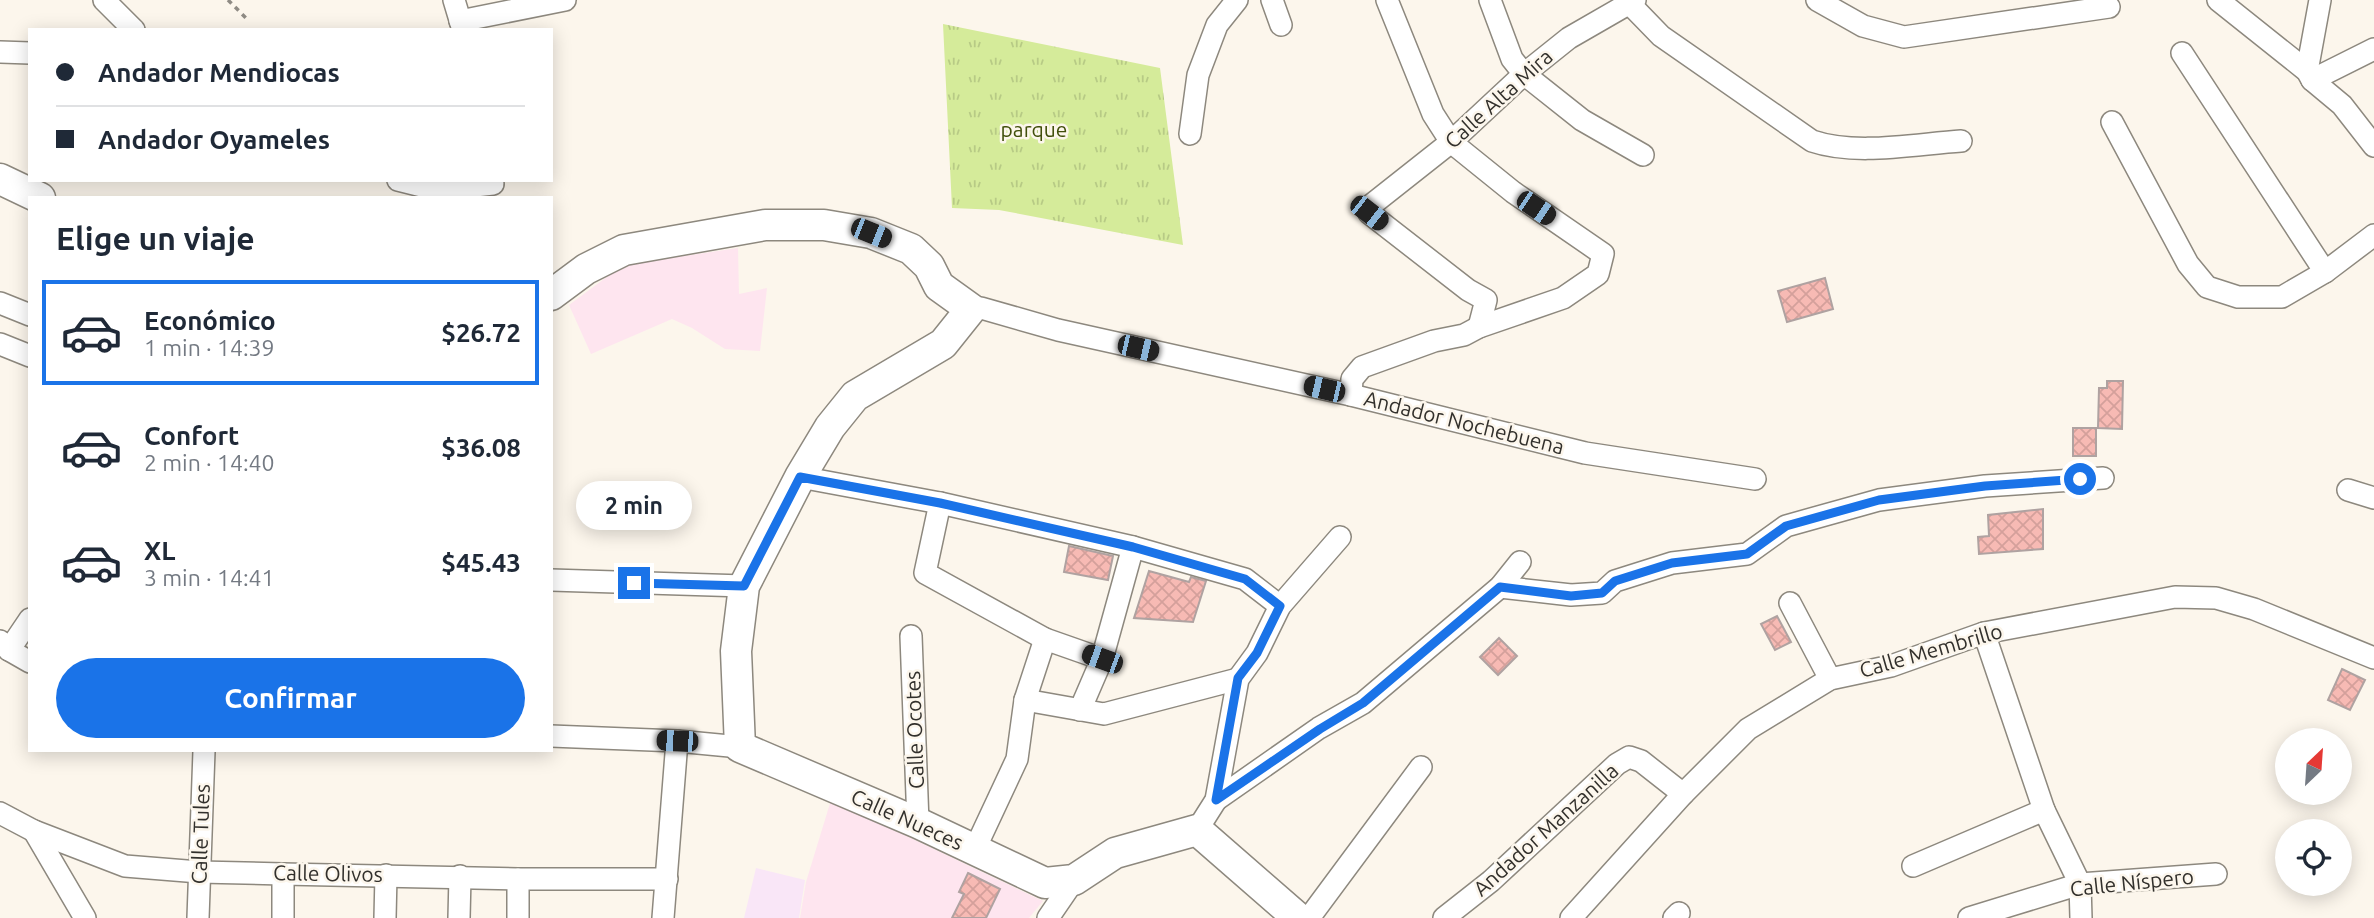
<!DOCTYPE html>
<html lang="es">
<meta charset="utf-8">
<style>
:root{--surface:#fff;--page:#f2f2f3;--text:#1f2937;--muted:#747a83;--line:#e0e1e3;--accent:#1a73e8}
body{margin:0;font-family:Ubuntu,sans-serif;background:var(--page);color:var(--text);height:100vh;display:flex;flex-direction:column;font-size:26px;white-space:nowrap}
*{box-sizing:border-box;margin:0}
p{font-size:23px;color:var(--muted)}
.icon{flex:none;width:38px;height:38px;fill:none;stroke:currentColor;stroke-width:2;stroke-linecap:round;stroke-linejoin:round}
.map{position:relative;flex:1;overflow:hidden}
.sheet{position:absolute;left:28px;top:196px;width:525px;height:556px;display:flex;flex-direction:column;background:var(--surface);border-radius:0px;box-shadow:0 4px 18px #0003}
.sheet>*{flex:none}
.banner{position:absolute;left:28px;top:28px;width:525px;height:154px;border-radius:0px;box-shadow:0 4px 18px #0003;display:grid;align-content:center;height:154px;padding:0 28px;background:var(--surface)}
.needle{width:46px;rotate:25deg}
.controls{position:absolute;left:2275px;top:728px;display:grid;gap:14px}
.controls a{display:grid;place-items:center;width:77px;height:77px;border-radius:50%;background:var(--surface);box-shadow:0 4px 18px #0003;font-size:35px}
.end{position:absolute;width:32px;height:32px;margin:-16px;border:9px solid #1a73e8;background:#fff;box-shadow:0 0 0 4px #fff}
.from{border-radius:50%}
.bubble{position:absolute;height:49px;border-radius:24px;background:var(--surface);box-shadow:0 4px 18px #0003;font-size:23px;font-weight:600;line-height:49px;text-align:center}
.car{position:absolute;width:21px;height:42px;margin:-21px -10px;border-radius:9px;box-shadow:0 0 5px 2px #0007;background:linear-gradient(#222 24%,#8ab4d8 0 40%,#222 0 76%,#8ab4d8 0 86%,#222 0)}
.banner b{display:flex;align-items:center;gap:24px;height:66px;font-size:26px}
.banner b+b{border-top:2px solid var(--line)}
.banner i{width:18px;height:18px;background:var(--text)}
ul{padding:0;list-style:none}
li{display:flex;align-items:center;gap:21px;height:105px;margin:0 14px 10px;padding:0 14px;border:4px solid transparent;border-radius:0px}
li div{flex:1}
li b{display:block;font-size:26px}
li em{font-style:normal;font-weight:600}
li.selected{border-color:var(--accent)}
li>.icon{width:63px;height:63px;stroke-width:1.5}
h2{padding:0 28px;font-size:32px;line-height:84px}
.primary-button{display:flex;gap:14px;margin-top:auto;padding:14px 28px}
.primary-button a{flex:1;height:80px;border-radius:42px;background:var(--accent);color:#fff;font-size:28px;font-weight:600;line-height:80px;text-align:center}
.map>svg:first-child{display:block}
</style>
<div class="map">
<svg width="2374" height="918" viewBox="0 0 2374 918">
<defs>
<pattern id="park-tufts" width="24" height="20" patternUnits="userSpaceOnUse" patternTransform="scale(1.75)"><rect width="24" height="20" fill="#d5eb9a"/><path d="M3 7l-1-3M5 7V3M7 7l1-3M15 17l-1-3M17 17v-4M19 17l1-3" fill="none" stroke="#b7ca85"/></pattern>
<pattern id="building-cross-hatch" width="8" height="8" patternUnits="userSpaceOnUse" patternTransform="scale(1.75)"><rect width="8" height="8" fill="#f7bab4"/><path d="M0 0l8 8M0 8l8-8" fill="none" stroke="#d4a09b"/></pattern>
</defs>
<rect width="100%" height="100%" fill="#fcf6ec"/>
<g fill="#fee5ef">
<path d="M738,248L739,294L767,288L760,351L725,349L692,328L672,319L591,354L569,305L623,265Z"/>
<path d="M831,800L1043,901L1029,918H800L806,882Z"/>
</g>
<path fill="#f9e6f7" d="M756,868L805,880L799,918H744Z"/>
<path fill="url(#park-tufts)" d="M943,24L1160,68L1183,245L999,210L952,208Z"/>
<g fill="url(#building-cross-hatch)" stroke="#afa2a1" stroke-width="2">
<path d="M1825,278L1833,309L1787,322L1778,291Z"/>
<path d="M2107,381H2123L2122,429L2098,428L2099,388H2107Z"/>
<rect x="2073" y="428" width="23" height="28"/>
<path d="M2043,509V549L1979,554L1978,537L1989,536L1988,515Z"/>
<path d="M1069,546L1113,556L1108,580L1064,572Z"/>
<path d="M1149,571L1189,582L1191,577L1206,581L1193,622L1134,618Z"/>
<path d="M1777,616L1791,642L1775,650L1761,624Z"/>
<path d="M1499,638L1517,656L1498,675L1480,657Z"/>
<path d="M2342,669L2365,680L2350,710L2328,700Z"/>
<path d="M968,873L1000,889L986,918H952L964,894L959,892Z"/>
</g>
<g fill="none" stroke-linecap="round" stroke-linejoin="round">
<defs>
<g id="street">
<path d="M104,0L134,30"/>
<path d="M454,0L463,30"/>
<path d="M1272,0L1281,25"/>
<path d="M1490,0L1512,59L1524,74L1582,120L1643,155"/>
<path d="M1626,0L1661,36L1812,141C1856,156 1915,144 1961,141"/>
<path d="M1817,0L1863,26L1904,37L2109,7"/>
<path d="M2218,0L2307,71L2312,80L2342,105L2374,146"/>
<path d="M460,21L565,0"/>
<path d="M0,52L30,53"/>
<path d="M2182,53L2325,272"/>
<path d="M2307,71L2320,0"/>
<path d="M2312,80L2374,49"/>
<path d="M2112,122L2188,264L2207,287L2238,297H2282L2325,272L2374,235"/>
<path d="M1190,134L1198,75L1217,25L1237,0"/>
<path d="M398,180L438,190L493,184"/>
<path d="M0,303L30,315"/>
<path d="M971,309L981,308L1058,330L1351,395L1585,453L1755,479"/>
<path d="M1479,327L1486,300L1468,290L1369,213L1370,206L1451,142L1524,74L1569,38L1635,0"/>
<path d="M0,344L30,356"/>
<path d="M1351,395L1352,379L1362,367L1434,341L1464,335L1479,327L1563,298L1598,274L1603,254L1513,192L1451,142L1433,114L1387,0"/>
<path d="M800,477L940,503L1133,547L1245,579L1280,606"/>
<path d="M2348,490L2374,498"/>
<path d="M940,503L925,573L1045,639L1102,659"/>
<path d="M551,580L744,586"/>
<path d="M1500,587L1571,595L1602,593L1615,581L1672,563L1747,554L1786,526L1879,500L1985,486L2103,478"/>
<path d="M1790,603L1830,679"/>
<path d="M1984,633L2044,810L2080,884L2081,918"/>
<path d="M911,636L918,823"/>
<path d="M0,641L9,650L30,662"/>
<path d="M9,650L30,619"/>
<path d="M1025,700L1104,714L1238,679"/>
<path d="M1080,710L1102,659L1133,547"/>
<path d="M551,736L677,741L740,747"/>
<path d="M1216,800L1319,728L1363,703L1500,587L1520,562"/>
<path d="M0,813L34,831L125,866L199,872L283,874L518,879H667"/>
<path d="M1197,830L1216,800L1238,679L1257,653L1280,606L1340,537"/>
<path d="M34,831L85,918"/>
<path d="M974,851L1017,759L1025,700L1045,639"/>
<path d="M1913,866L2044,810"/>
<path d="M198,918L204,751"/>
<path d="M283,918V874"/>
<path d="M385,918L386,875"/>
<path d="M459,918L460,876"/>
<path d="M518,918V879"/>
<path d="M663,918L677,741"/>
<path d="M1048,918L1074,880"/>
<path d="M1309,918L1421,767"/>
<path d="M1444,918L1491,881L1617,764L1629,757L1641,761L1683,794"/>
<path d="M1571,918L1683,794L1748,729L1830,679L1891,666L1984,633L2175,597L2216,598L2254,609L2374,658"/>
<path d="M1674,918L1679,913"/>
<path d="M1969,918L2080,884L2216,874"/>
</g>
<g id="secondary">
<path d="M0,179L40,198"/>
<path d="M551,295L586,269L624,250L765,225H824L871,233L911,249L929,266L939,286L971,309L943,344L855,396L830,427L800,477L744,586L736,651L740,747L918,823L1045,883L1074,880L1115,853L1197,830L1298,918"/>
</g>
</defs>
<use href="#street" stroke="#8d887e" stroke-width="24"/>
<use href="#secondary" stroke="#8d887e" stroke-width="33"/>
<path stroke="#8f8b84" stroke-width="3.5" stroke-dasharray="5 5" stroke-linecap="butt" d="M228,0L249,21"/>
<use href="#street" stroke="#fff" stroke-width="21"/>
<use href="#secondary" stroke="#fff" stroke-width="30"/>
</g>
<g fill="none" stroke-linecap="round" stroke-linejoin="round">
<path stroke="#1a73e8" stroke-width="9" d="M634,583L744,586L800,477L940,503L1133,547L1245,579L1280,606L1257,653L1238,678L1216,800L1320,729L1363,703L1500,587L1571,596L1602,593L1615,581L1672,563L1747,554L1786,526L1879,500L1985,486L2080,479"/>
</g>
<g text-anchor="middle" stroke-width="5" stroke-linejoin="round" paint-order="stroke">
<g font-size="21" fill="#32302c" stroke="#fcf6ec">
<text transform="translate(1499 99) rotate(-42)" y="7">Calle Alta Mira</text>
<text transform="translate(1464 423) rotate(14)" y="7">Andador Nochebuena</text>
<text transform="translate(1931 651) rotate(-16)" y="7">Calle Membrillo</text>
<text transform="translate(915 730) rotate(-92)" y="7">Calle Ocotes</text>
<text transform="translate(907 820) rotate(24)" y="7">Calle Nueces</text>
<text transform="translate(1546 830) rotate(-42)" y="7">Andador Manzanilla</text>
<text transform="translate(201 834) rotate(-88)" y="7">Calle Tules</text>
<text transform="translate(328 874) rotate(1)" y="7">Calle Olivos</text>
<text transform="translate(2132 883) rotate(-6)" y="7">Calle Níspero</text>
</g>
<g font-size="21" fill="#414f0b" stroke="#fcf6ec">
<text x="1034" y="137">parque</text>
</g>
</g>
</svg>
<div class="controls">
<a><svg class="needle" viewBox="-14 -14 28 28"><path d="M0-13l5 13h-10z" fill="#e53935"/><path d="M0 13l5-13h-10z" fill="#747a83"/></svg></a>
<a><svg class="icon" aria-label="locate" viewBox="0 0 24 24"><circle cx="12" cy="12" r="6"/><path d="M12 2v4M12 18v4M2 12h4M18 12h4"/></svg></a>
</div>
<i class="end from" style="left:2080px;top:479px"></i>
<i class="end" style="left:634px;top:583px"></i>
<div class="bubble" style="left:576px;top:481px;width:116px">2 min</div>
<i class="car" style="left:1536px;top:208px;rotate:124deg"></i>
<i class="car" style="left:1369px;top:213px;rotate:128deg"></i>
<i class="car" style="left:871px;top:233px;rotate:112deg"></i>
<i class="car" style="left:1138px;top:348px;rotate:103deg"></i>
<i class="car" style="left:1324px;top:389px;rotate:283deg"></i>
<i class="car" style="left:1102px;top:659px;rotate:290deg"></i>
<i class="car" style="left:677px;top:741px;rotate:272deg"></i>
<div class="banner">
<b><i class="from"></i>Andador Mendiocas</b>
<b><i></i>Andador Oyameles</b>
</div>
<section class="sheet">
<h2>Elige un viaje</h2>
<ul>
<li class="selected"><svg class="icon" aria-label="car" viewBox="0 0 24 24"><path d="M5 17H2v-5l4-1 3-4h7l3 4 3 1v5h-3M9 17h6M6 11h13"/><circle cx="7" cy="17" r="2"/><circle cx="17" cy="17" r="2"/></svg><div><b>Económico</b><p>1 min · 14:39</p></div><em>$26.72</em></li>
<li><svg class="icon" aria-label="car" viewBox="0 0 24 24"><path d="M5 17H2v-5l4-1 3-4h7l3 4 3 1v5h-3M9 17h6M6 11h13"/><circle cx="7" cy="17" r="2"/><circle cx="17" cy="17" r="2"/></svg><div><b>Confort</b><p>2 min · 14:40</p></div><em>$36.08</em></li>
<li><svg class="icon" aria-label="car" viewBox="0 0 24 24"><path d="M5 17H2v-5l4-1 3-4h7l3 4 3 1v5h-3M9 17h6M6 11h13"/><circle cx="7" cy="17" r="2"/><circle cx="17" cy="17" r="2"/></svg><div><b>XL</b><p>3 min · 14:41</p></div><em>$45.43</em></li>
</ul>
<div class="primary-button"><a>Confirmar</a></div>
</section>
</div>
